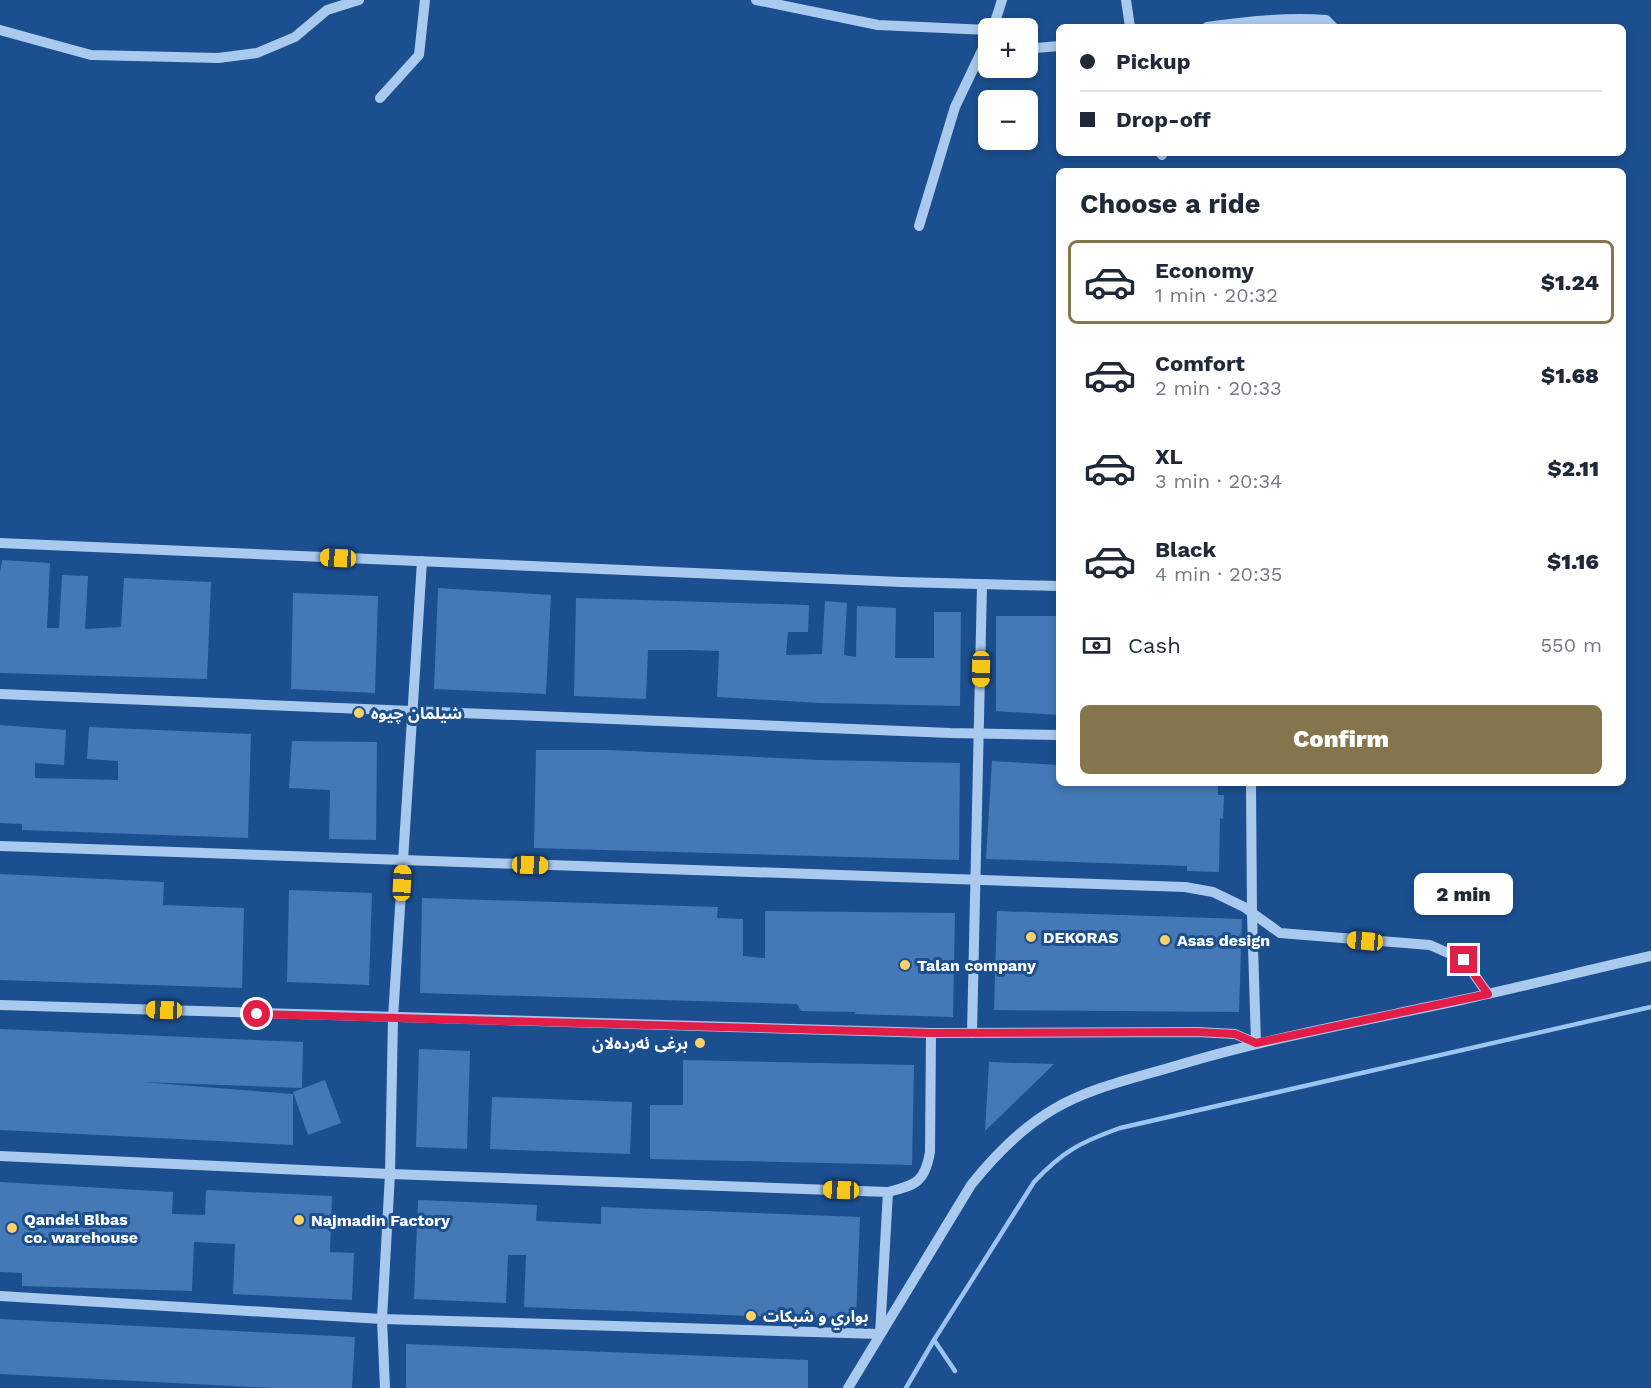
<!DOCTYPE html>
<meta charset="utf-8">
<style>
:root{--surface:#fff;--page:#f6f6f7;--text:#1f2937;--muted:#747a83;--line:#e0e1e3;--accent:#84754c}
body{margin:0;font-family:"Work Sans","Noto Sans Arabic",sans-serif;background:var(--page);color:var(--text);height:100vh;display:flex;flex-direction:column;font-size:22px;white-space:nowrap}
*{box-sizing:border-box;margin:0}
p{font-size:20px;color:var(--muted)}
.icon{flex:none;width:33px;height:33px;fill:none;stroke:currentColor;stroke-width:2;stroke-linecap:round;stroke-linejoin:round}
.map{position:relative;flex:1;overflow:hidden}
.side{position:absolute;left:1056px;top:168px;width:570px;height:618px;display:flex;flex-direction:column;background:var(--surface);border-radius:9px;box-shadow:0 3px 9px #0003}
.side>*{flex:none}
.top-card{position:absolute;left:1056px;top:24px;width:570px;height:132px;border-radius:9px;box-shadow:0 3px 9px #0003;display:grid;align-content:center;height:132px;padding:0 24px;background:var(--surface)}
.buttons{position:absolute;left:978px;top:18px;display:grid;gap:12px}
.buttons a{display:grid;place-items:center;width:60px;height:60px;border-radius:9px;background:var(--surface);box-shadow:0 3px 9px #0003;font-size:30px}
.end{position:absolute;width:27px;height:27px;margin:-14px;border:8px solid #e11d48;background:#fff;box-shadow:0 0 0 3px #fff}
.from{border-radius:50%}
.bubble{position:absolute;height:42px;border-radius:9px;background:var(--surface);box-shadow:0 3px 9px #0003;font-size:20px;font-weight:800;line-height:42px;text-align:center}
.car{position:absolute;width:18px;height:36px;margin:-18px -9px;border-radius:8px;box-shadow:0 0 4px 2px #0007;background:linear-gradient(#f5c518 24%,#345 0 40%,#f5c518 0 76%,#345 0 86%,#f5c518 0)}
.top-card b{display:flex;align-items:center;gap:21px;height:57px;font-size:22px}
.top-card b+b{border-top:2px solid var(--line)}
.top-card i{width:15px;height:15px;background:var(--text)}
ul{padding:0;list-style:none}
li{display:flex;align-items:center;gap:18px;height:84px;margin:0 12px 9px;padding:0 12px;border:3px solid transparent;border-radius:9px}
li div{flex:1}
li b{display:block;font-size:22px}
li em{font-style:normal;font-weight:800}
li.on{border-color:var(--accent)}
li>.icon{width:54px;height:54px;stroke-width:1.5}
h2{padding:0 24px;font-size:27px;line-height:72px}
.pay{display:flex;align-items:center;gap:15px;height:66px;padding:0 24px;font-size:22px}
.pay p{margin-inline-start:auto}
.action{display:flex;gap:12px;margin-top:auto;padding:12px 24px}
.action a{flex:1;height:69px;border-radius:9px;background:var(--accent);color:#fff;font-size:24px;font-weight:800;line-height:69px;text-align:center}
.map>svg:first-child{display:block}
</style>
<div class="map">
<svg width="1651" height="1388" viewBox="0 0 1651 1388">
<rect width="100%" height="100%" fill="#1b4f8f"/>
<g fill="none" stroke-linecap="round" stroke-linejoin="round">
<g stroke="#9cc4f0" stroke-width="4.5">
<path d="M934,1340L955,1371"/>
<path d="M906,1388L934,1340L1034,1182C1063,1151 1081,1142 1120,1128L1651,1007"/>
</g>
</g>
<g fill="#4478b7">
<path d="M2,560L50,563L47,628H59L62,575L88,576L85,629L121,627L124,578L211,582L207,679L0,673V573Z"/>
<path d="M438,588L551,595L546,694L434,689Z"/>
<path d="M293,593L378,596L375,693L291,689Z"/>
<path d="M576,598L809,605L808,632H788L786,655L822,654L825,601L847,603L844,655L856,657L857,606L896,608L895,658H934V612H961L960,706L820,703L717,697L719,651L689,650H648L646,699L574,696Z"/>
<path d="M996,616H1059V715L996,711Z"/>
<path d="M0,725L66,730L64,765L35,763V778L118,780V761L87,759L89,727L251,734L248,838L22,830V824L0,823Z"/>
<path d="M292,741L377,742L376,840L329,839L330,790L289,788Z"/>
<path d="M536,750H609L820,760L960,763L959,860L534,848Z"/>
<path d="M992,761L1059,765V783H1218V795H1224L1223,819L1220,818L1219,872L1187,871V866L986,859Z"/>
<path d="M0,874L164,882L163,905L244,908L242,988L0,980Z"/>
<path d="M289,890L372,893L369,985L287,982Z"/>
<path d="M422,898L718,907L717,918L743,919V956L765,958V911L955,913L953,1017L854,1014L856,1012L801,1011L797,1004L420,993Z"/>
<path d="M997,911L1242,919L1239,1012L994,1010Z"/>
<path d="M0,1029L303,1042L302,1088L141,1082L293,1094V1145L0,1130Z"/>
<path d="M419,1049L470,1051L467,1149L416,1147Z"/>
<path d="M683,1060L914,1065L912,1165L650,1159V1105H683Z"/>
<path d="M989,1062L1054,1064L985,1131Z"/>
<path d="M325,1080L341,1123L308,1135L293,1092Z"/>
<path d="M492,1097L632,1102L630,1154L490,1149Z"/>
<path d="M0,1182L173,1192L172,1214L205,1215L206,1190L332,1196L330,1252L354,1253L352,1300L233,1294L235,1244L194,1242L192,1291L22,1286V1273L0,1272Z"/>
<path d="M418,1200L537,1205L536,1221L601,1224V1207L860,1217L856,1320L524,1307L526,1255H508L506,1303L414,1299Z"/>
<path d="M0,1319L355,1337L352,1388H272L0,1374Z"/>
<path d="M406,1344L808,1360V1388H406Z"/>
</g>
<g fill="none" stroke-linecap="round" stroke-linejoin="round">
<g stroke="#a9c9ee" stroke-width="10">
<path d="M756,0L878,25L988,30"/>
<path d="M1126,0L1130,27"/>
<path d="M1207,27C1247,21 1286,17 1326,20L1333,27"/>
<path d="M993,28L1002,0"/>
<path d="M0,30L91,55L218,58L257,53L295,37L327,10L359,0"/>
<path d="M1028,45L1036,48L1059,46"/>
<path d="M380,98L419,55L425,0"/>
<path d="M1161,153L1162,155"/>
<path d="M919,226L955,107L988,38"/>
<path d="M0,543L901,582L1059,586"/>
<path d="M0,694L950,733L1059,735"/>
<path d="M0,846L1185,887L1213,892L1244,907L1280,933L1430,945L1464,960L1488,994"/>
<path d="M0,1005L931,1033L1197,1032L1235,1034L1256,1043L1252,913L1251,783"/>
<path d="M972,1033L982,584"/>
<path d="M0,1156L390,1174L888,1192L880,1334L382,1319L0,1296"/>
<path d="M888,1192C916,1185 925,1182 930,1152L931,1033"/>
<path d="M385,1388L382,1319L390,1174L393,1018L422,561"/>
<path d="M848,1388L971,1185C995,1155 1021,1128 1054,1109C1093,1086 1140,1077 1182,1064C1274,1037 1368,1020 1461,1000C1525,986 1588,970 1651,956"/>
</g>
</g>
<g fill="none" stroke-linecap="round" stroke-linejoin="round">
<path stroke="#e11d48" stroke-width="8" d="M257,1014L931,1033L1197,1032L1235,1034L1256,1043L1488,994L1464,960"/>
</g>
<g fill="#ffd166" stroke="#1b4f8f" stroke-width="2">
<circle cx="359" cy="713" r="6"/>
<circle cx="1031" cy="937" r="6"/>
<circle cx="1165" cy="940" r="6"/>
<circle cx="905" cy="965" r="6"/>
<circle cx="700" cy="1043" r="6"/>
<circle cx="299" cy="1220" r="6"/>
<circle cx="12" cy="1228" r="6"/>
<circle cx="751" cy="1316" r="6"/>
</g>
<g text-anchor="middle" stroke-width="6" stroke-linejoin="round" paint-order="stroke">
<g font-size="16" font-weight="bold" fill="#fff" stroke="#1b4f8f" text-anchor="start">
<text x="371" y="719">شيلمان چیوه</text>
<text x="1043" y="943">DEKORAS</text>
<text x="1177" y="946">Asas design</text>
<text x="917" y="971">Talan company</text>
<text x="688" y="1049" text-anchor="end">برغی ئەردەلان</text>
<text x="24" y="1225">Qandel Blbas<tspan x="24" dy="18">co. warehouse</tspan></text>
<text x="311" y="1226">Najmadin Factory</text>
<text x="763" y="1322">بواري و شبكات</text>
</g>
</g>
</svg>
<div class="buttons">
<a>+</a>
<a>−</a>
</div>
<i class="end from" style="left:257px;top:1014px"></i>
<i class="end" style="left:1464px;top:960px"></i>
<div class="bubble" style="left:1414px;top:873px;width:99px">2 min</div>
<i class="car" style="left:338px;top:558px;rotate:273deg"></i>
<i class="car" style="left:981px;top:669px;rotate:181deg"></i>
<i class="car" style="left:530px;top:865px;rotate:92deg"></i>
<i class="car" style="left:402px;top:883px;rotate:3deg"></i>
<i class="car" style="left:1365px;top:941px;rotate:275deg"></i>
<i class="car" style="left:164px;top:1010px;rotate:272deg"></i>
<i class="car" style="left:841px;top:1190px;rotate:272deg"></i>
<div class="top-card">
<b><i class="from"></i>Pickup</b>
<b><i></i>Drop-off</b>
</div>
<section class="side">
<h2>Choose a ride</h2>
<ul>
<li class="on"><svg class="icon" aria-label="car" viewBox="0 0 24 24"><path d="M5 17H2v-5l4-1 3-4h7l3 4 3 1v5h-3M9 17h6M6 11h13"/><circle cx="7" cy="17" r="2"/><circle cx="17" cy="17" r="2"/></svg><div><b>Economy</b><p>1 min · 20:32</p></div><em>$1.24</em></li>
<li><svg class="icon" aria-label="car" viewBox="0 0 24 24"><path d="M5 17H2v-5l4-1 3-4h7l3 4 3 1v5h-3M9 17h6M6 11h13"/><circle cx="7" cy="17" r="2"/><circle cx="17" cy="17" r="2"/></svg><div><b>Comfort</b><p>2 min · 20:33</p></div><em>$1.68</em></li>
<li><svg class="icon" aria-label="car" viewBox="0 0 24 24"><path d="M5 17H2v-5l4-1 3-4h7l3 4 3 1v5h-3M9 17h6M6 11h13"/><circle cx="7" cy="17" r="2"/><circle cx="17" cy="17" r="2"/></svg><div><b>XL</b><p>3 min · 20:34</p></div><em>$2.11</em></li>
<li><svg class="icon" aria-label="car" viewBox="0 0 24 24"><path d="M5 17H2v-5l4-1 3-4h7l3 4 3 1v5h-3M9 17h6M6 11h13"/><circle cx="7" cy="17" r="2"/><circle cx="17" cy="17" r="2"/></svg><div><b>Black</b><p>4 min · 20:35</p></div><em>$1.16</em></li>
</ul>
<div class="pay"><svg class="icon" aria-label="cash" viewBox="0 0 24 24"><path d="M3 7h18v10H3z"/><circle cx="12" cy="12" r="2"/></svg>Cash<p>550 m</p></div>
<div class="action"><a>Confirm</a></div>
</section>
</div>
